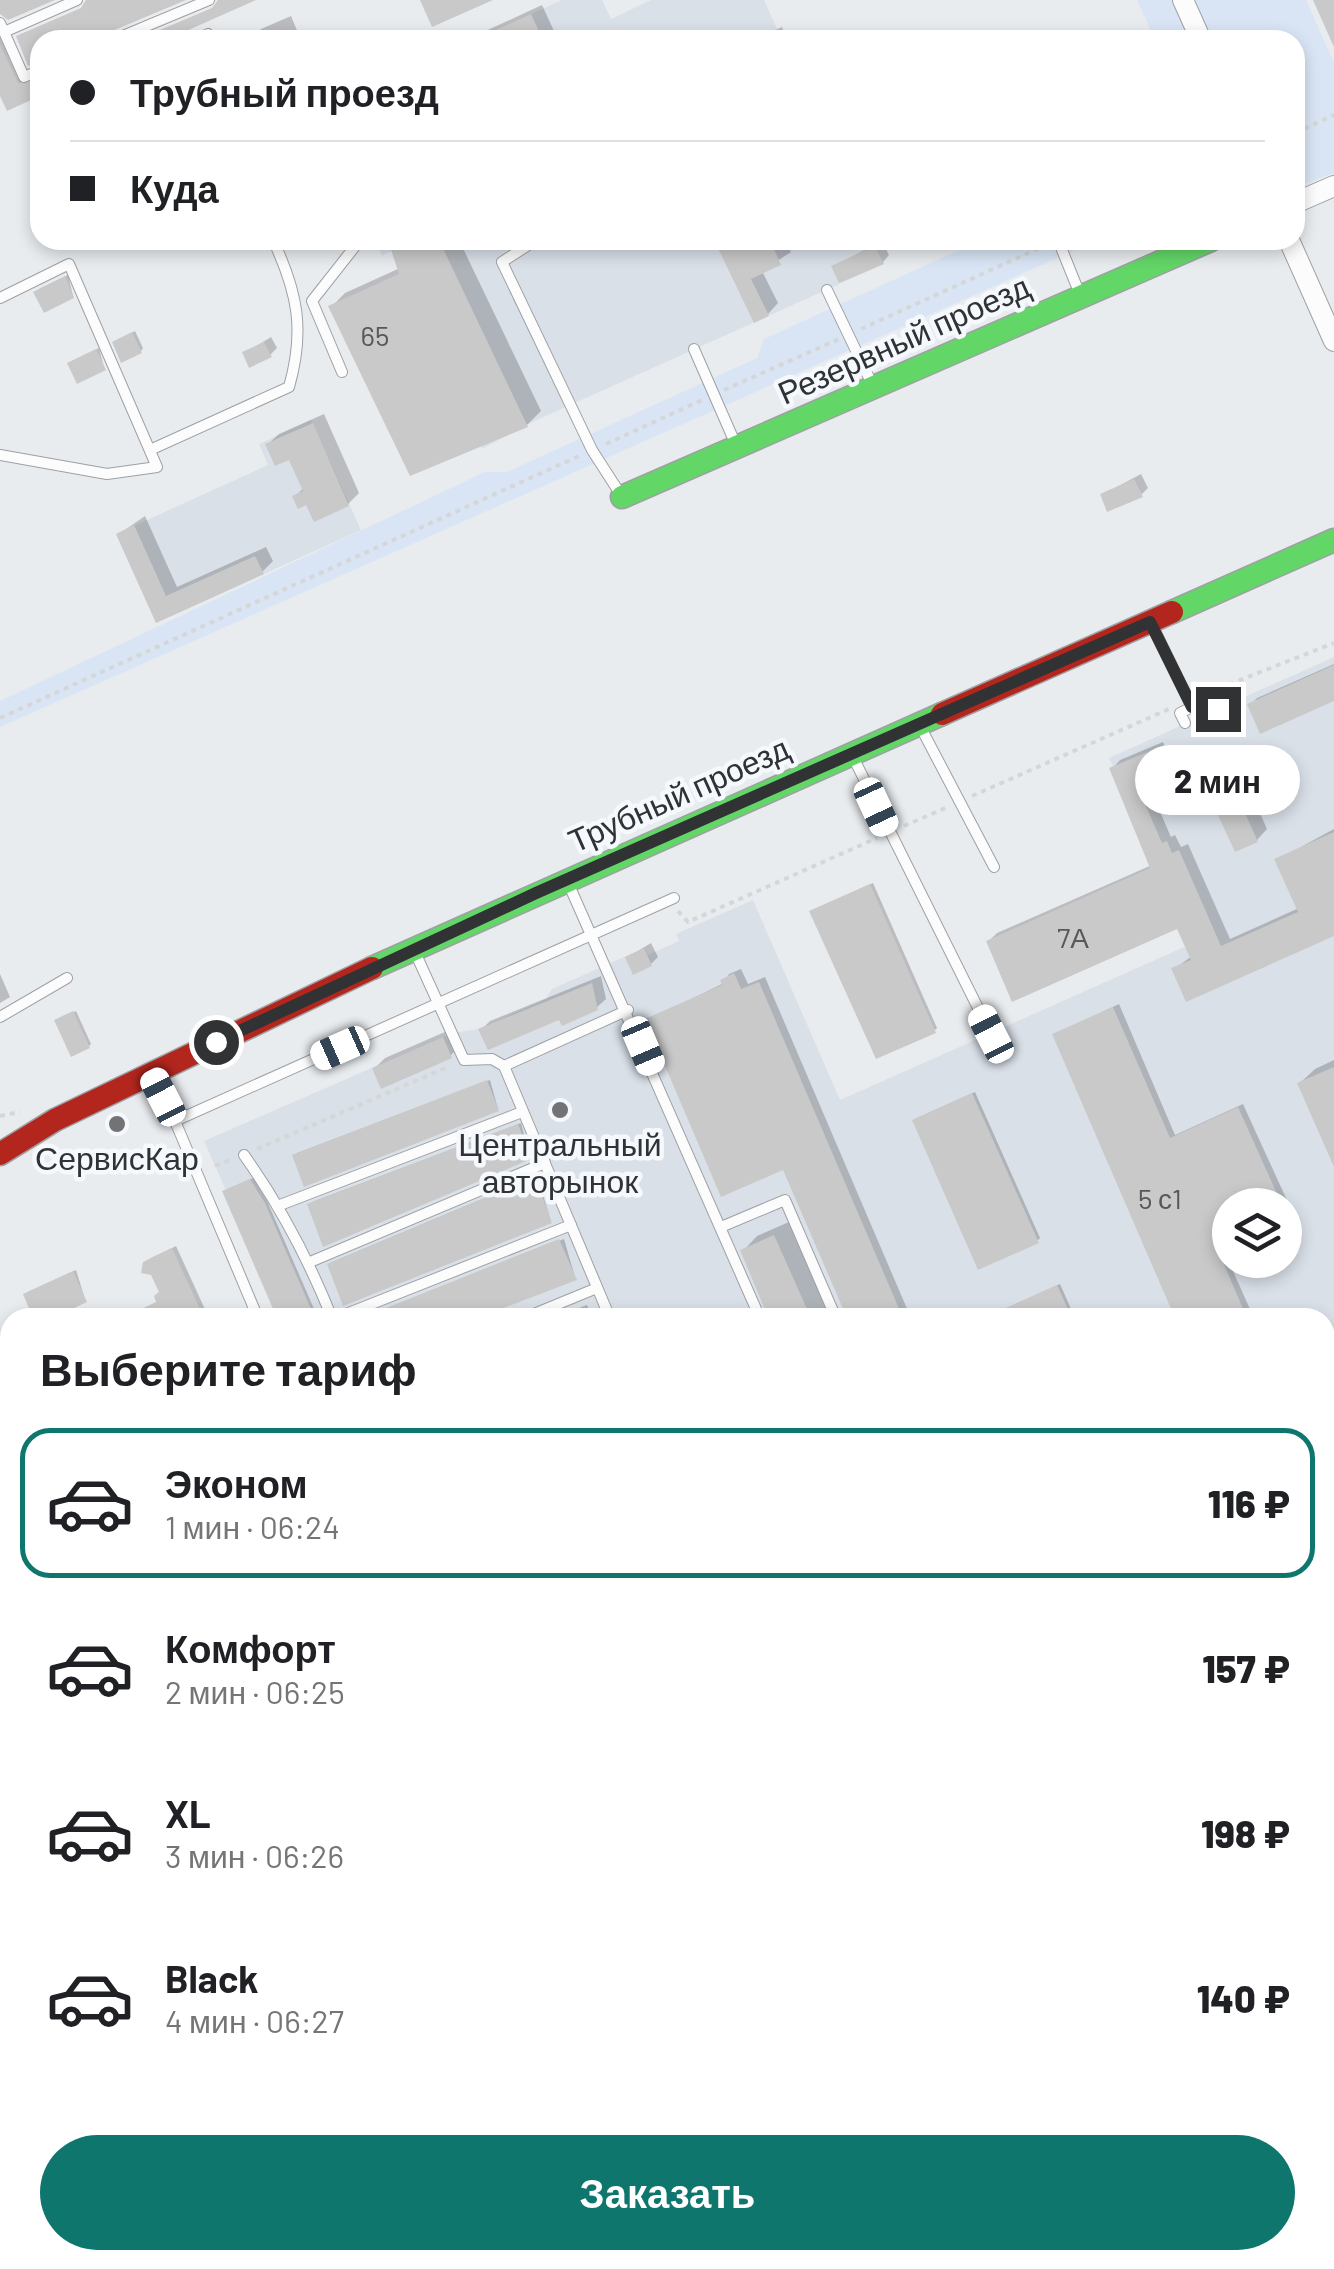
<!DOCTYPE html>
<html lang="ru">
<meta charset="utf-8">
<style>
:root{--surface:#fff;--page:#f2f2f2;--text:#202124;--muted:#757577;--line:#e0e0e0;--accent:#0f766e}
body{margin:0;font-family:Barlow,sans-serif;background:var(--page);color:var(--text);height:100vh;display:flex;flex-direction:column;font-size:38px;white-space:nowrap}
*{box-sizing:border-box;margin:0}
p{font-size:32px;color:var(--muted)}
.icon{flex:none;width:55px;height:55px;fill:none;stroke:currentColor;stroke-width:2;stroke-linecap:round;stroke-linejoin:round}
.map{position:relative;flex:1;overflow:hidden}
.sheet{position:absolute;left:0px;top:1308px;width:1335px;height:962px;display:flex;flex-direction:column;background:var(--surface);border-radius:30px 30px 0 0;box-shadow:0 5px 15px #0003}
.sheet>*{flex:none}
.banner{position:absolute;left:30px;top:30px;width:1275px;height:220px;border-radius:30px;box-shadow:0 5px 15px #0003;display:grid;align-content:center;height:220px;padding:0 40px;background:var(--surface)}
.controls{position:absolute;left:1212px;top:1188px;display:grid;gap:20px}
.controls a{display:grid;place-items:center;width:90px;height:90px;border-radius:50%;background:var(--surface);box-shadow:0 5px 15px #0003;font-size:50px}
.end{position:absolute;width:45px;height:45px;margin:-22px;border:12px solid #303234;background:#fff;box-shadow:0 0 0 5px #fff}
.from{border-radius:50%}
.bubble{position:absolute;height:70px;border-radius:35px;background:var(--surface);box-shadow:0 5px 15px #0003;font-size:32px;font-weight:800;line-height:70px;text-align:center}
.car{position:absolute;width:30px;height:60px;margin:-30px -15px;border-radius:12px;box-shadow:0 0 8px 2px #0007;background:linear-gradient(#fff 24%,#345 0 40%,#fff 0 76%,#345 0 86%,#fff 0)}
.banner b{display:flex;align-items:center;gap:35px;height:95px;font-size:38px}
.banner b+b{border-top:2px solid var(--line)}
.banner i{width:25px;height:25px;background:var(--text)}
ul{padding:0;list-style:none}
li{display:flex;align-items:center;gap:30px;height:150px;margin:0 20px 15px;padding:0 20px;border:5px solid transparent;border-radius:30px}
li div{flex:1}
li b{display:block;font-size:38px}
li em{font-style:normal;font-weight:800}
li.on{border-color:var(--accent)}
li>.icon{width:90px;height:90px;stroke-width:1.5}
h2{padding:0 40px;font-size:45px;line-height:120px}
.cta{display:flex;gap:20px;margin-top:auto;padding:20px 40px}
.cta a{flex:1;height:115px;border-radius:60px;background:var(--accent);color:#fff;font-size:40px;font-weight:800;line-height:115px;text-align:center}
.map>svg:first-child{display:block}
</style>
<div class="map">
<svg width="1334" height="2269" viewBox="0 0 1334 2269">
<rect width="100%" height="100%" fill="#e9ecef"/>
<g fill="#dae0e8" fill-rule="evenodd">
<path d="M562,0H602L611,19L651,0H764L782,40H474Z"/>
<path d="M374,240H873L884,264L528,424L482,449L392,251L382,256Z"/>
<path d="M311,420L361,530L156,623L116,534L268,465L259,444Z"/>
<path d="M1334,657V1494L1325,1498V1318L282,1317L204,1141L452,1033L478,1029L546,999L552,989L644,948L648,955L679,941L676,934L753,900L840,1100L1191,944L1109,758ZM1230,1205H1285V1260H1230Z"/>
<path d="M747,2260H980L956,2269H751Z"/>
</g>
<g fill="#d9e5f5">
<path d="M1137,0H1177L1195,40H1155Z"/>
<path d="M1195,0H1306L1334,63V173L1295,187V40H1213Z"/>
<path d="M981,240H1098L0,727V701L485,472H507L757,358L764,339Z"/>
<path d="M0,1702L10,1725V1767L0,1745Z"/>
</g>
<g fill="#0003">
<path d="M542,5L554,31L545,40H466Z"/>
<path d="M291,16L301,40H250L261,29Z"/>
<path d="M782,27L787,40H754Z"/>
<path d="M0,37L18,78L31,84L40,80V94L0,90Z"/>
<path d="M405,240H459L541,411L527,425L331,307L345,293L400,268L394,251Z"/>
<path d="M717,240H785L791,252L762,271L778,303L768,314Z"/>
<path d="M882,241L889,255L883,262L834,266Z"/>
<path d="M68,275L73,296L39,289Z"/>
<path d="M135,331L143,348L141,351L118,340Z"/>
<path d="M271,337L277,348L270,355L245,353Z"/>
<path d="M99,348L104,368L73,361Z"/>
<path d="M324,414L359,493L348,504L308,502L295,496L304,488L290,457L268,444L279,434Z"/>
<path d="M1141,474L1148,488L1142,494L1102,495Z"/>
<path d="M145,516L177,587L266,547L273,561L262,572L157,619L119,534Z"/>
<path d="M1334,664V698L1250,705L1257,698Z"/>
<path d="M1163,742L1170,758L1144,775L1171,837L1175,835L1181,847L1188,844L1230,939L1299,908L1277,860L1334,829V933L1174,969L1192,956L1178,925L989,941L997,933L1152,865L1112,769L1120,760Z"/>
<path d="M1245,780L1267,829L1257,840L1214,800Z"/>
<path d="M873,883L937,1028L935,1030L815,909Z"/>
<path d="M651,943L658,957L651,964L628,957Z"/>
<path d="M741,969L748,984L765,977L911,1318H850L784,1167L648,1020L724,983L729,974Z"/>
<path d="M0,974L10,997L0,1003Z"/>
<path d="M601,976L606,999L596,1008L481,1030L490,1021Z"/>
<path d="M1119,1004L1175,1135L1243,1104L1296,1220L1285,1227V1205H1230V1237L1220,1242L1254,1318H1178L1055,1034Z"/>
<path d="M76,1011L91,1044L89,1046L60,1018Z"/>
<path d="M454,1028L461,1045L450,1056L374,1069L385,1058Z"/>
<path d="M1334,1060V1160L1300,1083L1315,1069Z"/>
<path d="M490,1080L498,1109L295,1155L297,1153Z"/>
<path d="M975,1092L1040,1238L1037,1241L917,1118Z"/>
<path d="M521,1123L530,1157L312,1202Z"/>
<path d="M537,1176L551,1221L332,1262Z"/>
<path d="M253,1178L267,1201L318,1318H280L228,1189Z"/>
<path d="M789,1222L831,1318H772L743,1251L757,1236Z"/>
<path d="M564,1239L575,1277L470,1318H362Z"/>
<path d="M176,1246L209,1318H174L149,1259Z"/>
<path d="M76,1270L85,1299L28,1292Z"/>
<path d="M1060,1284L1075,1318H1002V1310Z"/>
<path d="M587,1305L592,1318H553Z"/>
<path d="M1325,1479L1331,1493L1325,1498Z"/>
<path d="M10,1810V1851L0,1856V1815Z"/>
<path d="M757,2260H808L811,2269H760Z"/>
<path d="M827,2260H872L853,2269H830Z"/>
</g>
<g fill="#c9c9ca">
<path d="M0,0H55L8,20L0,14Z"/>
<path d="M86,0H186L110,32L104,40H40V61L28,66L16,36L81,8Z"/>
<path d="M218,0H256L166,40H136L212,8Z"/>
<path d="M420,0H493L432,27Z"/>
<path d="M1313,0H1334V47Z"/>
<path d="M531,14L543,40H474Z"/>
<path d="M0,45L18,83L40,80V96L7,111L0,96Z"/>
<path d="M412,240H439L528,427L410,476L328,306L399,274L391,250Z"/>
<path d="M714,240H770L781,265L751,279L769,316L754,323Z"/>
<path d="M875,246L884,264L839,283L831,266Z"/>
<path d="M65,276L74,298L44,313L33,292Z"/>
<path d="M132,332L142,353L121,363L112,342Z"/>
<path d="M264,342L272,357L249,368L242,352Z"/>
<path d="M96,349L106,370L77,384L67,363Z"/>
<path d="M313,423L349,506L314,522L306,505L298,509L292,496L303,491L289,460L275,466L265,444Z"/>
<path d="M1134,479L1143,497L1107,512L1100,494Z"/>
<path d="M134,525L166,596L255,556L264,574L156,623L116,534Z"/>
<path d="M1334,665V701L1260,734L1247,704Z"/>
<path d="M1155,749L1163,769L1135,781L1162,843L1167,841L1172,853L1179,850L1221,946L1298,912L1274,859L1334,832V936L1186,1002L1171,968L1191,960L1177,929L1012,1002L986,941L1150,868L1109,768Z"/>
<path d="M1234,789L1258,842L1235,852L1211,800Z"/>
<path d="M870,884L936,1033L876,1059L809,911Z"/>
<path d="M644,948L652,966L633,975L625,957Z"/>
<path d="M734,973L741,989L759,982L903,1318H847L783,1170L721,1197L645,1019L722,985L720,980Z"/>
<path d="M592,983L598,1010L562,1026L559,1020L488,1050L478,1029Z"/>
<path d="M1113,1007L1170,1138L1238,1107L1282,1205H1230V1240L1216,1246L1247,1318H1175L1052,1034Z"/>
<path d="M73,1011L90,1048L71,1057L54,1020Z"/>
<path d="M443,1037L452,1058L381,1089L372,1068Z"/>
<path d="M1334,1067V1167L1297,1083Z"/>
<path d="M487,1080L499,1111L304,1187L292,1155Z"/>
<path d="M972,1093L1039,1243L978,1270L912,1120Z"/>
<path d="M518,1124L531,1159L323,1247L307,1204Z"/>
<path d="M535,1177L552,1223L343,1306L327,1264Z"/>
<path d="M250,1179L265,1203L315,1318H277L222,1191Z"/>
<path d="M774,1235L811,1318L768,1317L740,1250Z"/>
<path d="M559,1239L577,1280L477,1318H361Z"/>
<path d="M172,1248L204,1318H122L156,1302L154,1296L159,1292L151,1275L141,1273L143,1262Z"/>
<path d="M73,1271L87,1302L53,1318H33L23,1294Z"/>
<path d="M1057,1285L1072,1318H984Z"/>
</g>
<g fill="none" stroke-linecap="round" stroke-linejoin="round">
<defs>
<g id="lane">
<path d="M0,23L24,77L40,70"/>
<path d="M4,32L77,0"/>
<path d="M113,40L209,0"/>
<path d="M196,40L208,34L213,40"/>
<path d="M536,240L502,262L592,450L619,492"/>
<path d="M1058,240L1079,292"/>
<path d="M827,290L872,384"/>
<path d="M0,298L69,264L157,467L107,474L0,455"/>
<path d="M694,349L736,445"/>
<path d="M342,372L312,301L360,240"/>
<path d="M150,450L289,387C305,331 298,293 273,240"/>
<path d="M1153,627L1192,707"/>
<path d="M1185,723L1180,713L1212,697L1217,709"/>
<path d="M920,726L994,867"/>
<path d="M853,757L991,1034"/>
<path d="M569,885L760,1318"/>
<path d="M414,950L464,1060L492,1059L504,1066L610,1318"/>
<path d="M0,1017L67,978"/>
<path d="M504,1066L628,1010"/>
<path d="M153,1078L175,1121"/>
<path d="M244,1155C281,1207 308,1258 332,1318"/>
<path d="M280,1205L522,1112"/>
<path d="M721,1227L785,1200L836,1318"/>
<path d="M310,1262L545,1163"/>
<path d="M258,1318L175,1121L674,898"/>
<path d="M336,1318L571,1225"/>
<path d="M524,1318L597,1288"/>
<path d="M0,1793L4,1802L10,1803"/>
<path d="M680,2260L689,2269"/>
<path d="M1064,2269L1078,2260"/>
</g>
<g id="street">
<path d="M1183,0L1201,40"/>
<path d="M1295,203L1334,186"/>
<path d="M1289,240L1334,341"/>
</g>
<g id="fast">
<path d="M622,497L1211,240"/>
<path d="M1172,612L1334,540"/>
<path d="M372,968L942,714"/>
<path d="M0,1486L10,1508"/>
<path d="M0,2158L10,2154"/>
<path d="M0,2212L10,2215"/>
<path d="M86,2260L97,2269"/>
<path d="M120,2260L131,2269"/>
<path d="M283,2260L287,2269"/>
<path d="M343,2260L347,2269"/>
</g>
<path id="slow" d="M0,2120L10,2116"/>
<g id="jam">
<path d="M942,714L1172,612"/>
<path d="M0,1154L55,1120L372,968"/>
<path d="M1,1627L10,1594"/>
</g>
</defs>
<use href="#lane" stroke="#9ea0a3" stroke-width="12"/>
<use href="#street" stroke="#9ea0a3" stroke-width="22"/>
<use href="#fast" stroke="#9ea0a3" stroke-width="25"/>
<use href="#slow" stroke="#9ea0a3" stroke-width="25"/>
<use href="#jam" stroke="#9ea0a3" stroke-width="25"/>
<g stroke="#d5d7d7" stroke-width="4" stroke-dasharray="5 5" stroke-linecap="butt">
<path d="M1295,133L1334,115"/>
<path d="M861,329L1048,244"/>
<path d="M724,390L839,339"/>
<path d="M606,444L702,400"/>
<path d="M1220,688L1334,643"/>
<path d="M0,718L579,456"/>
<path d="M972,796L1169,709"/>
<path d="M904,826L950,806"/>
<path d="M678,911L688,922L877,838"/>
<path d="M0,1116L20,1112"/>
<path d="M257,1149L450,1066"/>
<path d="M215,1166L230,1160"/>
<path d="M506,2263L507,2260"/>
</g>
<use href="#lane" stroke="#fcfcfd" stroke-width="10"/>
<use href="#street" stroke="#fcfcfd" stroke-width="20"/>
<use href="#fast" stroke="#63d668" stroke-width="22"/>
<use href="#slow" stroke="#ff974d" stroke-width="22"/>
<use href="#jam" stroke="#b3261e" stroke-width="22"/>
</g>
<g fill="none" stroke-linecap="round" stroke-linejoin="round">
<path stroke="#303234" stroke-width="12" d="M216,1042L536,893L1150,622L1192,707L1212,697L1218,709"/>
</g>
<g fill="#717375" stroke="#f5f9fe" stroke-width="4">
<circle cx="560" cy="1110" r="10"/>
<circle cx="117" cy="1124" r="10"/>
</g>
<g text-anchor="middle" stroke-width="9" stroke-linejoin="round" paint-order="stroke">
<g font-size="28" fill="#56585a">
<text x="375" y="346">65</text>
<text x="1073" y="948">7А</text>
<text x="1160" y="1209">5 с1</text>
</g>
<g font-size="32" fill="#303234" stroke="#f5f9fe">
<text transform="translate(904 340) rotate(-24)" y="11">Резервный проезд</text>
<text transform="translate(679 795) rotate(-24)" y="11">Трубный проезд</text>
</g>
<g font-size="32" fill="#303234" stroke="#f5f9fe">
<text x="560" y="1156">Центральный<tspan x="560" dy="37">авторынок</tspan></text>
<text x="117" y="1170">СервисКар</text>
</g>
</g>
</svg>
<div class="controls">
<a><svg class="icon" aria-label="layers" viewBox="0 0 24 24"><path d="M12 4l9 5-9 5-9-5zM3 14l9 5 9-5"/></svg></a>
</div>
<i class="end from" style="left:216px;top:1042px"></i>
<i class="end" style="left:1218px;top:709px"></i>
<div class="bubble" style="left:1135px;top:745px;width:165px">2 мин</div>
<i class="car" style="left:876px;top:807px;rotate:155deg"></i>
<i class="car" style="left:991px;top:1034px;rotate:333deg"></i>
<i class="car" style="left:643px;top:1046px;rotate:157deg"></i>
<i class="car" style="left:340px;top:1048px;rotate:246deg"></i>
<i class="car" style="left:163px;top:1097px;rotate:333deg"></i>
<div class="banner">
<b><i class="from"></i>Трубный проезд</b>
<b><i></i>Куда</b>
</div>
<section class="sheet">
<h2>Выберите тариф</h2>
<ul>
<li class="on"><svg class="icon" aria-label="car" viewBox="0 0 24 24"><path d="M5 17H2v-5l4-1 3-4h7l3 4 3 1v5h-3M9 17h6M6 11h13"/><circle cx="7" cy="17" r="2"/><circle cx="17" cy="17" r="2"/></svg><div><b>Эконом</b><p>1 мин · 06:24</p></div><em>116 ₽</em></li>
<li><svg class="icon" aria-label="car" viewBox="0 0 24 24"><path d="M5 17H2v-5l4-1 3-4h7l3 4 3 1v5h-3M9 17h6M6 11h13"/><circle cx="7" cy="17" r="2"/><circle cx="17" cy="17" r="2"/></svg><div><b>Комфорт</b><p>2 мин · 06:25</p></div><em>157 ₽</em></li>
<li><svg class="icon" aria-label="car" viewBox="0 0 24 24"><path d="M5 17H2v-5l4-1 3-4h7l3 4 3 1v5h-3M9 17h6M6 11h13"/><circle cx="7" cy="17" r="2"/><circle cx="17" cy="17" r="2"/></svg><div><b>XL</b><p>3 мин · 06:26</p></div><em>198 ₽</em></li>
<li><svg class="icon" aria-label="car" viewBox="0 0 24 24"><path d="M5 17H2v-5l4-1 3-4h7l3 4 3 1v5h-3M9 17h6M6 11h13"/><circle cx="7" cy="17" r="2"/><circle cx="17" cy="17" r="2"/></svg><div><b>Black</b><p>4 мин · 06:27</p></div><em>140 ₽</em></li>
</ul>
<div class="cta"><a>Заказать</a></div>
</section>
</div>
